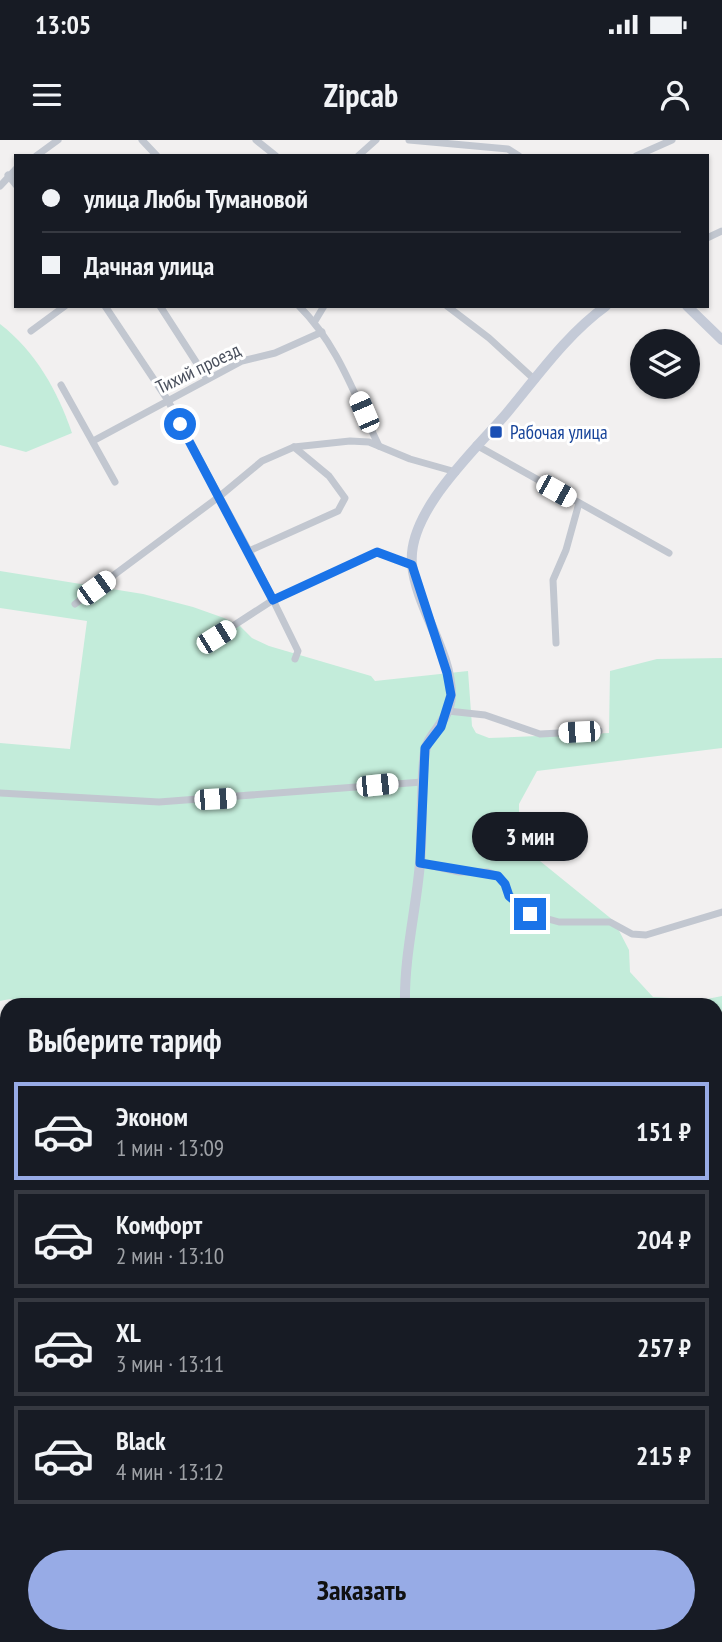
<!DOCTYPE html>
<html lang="ru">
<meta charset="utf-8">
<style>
:root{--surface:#171b24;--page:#242831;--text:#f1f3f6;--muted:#9ea1a6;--line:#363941;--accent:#97abe6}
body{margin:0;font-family:"PT Sans Narrow",sans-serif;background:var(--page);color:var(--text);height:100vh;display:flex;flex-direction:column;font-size:26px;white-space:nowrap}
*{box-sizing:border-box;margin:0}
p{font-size:23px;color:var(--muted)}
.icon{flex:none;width:38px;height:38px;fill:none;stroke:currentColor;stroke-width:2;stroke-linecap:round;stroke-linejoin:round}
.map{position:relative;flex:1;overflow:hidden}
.sheet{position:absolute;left:0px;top:858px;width:723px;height:646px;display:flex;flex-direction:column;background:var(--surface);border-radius:21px 21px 0 0;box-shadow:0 2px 5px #0004}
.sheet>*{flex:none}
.banner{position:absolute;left:14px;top:14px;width:695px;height:154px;border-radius:0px;box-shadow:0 2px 5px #0004;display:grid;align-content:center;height:154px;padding:0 28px;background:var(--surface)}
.buttons{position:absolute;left:630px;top:189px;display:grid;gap:14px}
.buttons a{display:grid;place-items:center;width:70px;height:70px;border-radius:50%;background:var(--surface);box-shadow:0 2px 5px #0004;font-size:35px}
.end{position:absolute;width:32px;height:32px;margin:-16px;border:9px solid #1a73e8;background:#fff;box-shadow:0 0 0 4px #fff}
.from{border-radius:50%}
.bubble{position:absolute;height:49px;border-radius:24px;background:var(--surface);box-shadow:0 2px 5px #0004;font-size:23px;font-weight:600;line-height:49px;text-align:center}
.car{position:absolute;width:21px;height:42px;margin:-21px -10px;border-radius:9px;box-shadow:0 0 5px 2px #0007;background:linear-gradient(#fff 24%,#345 0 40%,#fff 0 76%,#345 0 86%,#fff 0)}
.banner b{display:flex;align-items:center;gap:24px;height:66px;font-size:26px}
.banner b+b{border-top:2px solid var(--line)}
.banner i{width:18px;height:18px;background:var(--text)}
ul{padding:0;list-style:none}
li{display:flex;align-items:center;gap:21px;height:98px;margin:0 14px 10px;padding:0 14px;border:4px solid var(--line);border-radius:0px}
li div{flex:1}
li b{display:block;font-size:26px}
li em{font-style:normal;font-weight:600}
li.active{border-color:var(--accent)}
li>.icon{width:63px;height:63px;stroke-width:1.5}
h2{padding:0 28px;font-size:32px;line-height:84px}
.cta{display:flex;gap:14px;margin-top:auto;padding:14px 28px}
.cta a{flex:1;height:80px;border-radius:42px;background:var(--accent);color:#111;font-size:28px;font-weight:600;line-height:80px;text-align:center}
.status{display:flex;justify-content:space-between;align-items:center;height:49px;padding:0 35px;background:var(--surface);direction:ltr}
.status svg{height:19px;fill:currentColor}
header{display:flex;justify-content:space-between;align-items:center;height:91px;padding:0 28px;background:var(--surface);font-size:32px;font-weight:600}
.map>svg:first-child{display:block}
</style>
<div class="status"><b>13:05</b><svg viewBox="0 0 49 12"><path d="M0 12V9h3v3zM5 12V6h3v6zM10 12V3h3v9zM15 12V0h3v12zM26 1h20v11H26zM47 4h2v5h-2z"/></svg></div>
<header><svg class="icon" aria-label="menu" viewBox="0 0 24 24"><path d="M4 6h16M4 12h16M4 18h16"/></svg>Zipcab<svg class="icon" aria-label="person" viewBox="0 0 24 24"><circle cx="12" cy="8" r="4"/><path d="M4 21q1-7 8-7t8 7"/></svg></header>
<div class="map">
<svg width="722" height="1502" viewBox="0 0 722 1502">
<rect width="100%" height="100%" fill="#f2f0f0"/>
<g fill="#c3ecda">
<path d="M0,184C36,212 57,250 72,293L26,312L0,305Z"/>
<path d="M0,431L143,454L193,467L224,478L240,486L252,498L269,506L371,536L375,541L468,531L472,586L476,593L489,598L609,593L610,531L657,519L722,518V608L537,631L519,664V704L614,781L629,810L630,832L653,857L702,860L722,856V1502H0L2,1062L7,1063V1496H716V864H34L10,859L0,861V603L70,609L87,481L0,468Z"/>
</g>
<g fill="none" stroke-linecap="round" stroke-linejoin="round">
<g stroke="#c2c7d0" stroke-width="7">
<path d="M142,0L157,16"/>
<path d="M256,0L276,16"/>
<path d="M409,0L508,9L519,16"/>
<path d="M36,16L58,0"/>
<path d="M358,16L376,0"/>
<path d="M636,16L672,0"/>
<path d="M8,35L16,45"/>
<path d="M0,46L16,29"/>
<path d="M707,98L722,91"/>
<path d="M105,166L167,259L249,411"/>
<path d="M160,166L207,239"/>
<path d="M299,166C339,206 355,257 379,306"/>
<path d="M447,166L489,198L535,240"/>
<path d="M315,181L324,166"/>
<path d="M31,191L65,166"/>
<path d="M61,245L115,342"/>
<path d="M93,301L242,221L275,213L322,192"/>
<path d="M476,305L669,413"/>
<path d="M294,307L329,336L345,358L338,371L249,411L273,460L377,412L412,425"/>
<path d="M75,464L220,356L262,321L294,307L350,301L369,302L410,319L456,332"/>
<path d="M216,497L273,460L298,511L295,519"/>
<path d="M556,503L553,440L566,410L579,363"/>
<path d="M448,571L485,575L540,594L599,591"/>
<path d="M0,653L159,662L422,642"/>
<path d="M420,723L459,732H488L498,736L505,744L509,756L530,774L559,782H610L632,794L646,795L722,772"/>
</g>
<g stroke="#c4cad7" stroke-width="10">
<path d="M687,166L722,200"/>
<path d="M405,864C404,816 416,771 420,723C423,686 420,649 425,612C427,594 450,582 451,555C451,510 416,468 412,424C407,372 475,310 506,274C537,237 566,195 606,166"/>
<path d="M24,1502L26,1496"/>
</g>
</g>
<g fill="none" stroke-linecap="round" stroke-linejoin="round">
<path stroke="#1a73e8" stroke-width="9" d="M180,284L273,460L377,412L412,425L447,533L451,555L441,587L425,608L420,723L498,736L505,744L509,756L530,774"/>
</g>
<rect fill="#1a4fb4" stroke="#fff" stroke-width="2.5" x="489" y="285" width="14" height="14" rx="3.5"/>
<g text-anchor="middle" stroke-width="6" stroke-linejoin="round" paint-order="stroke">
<g font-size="19" fill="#494f5c" stroke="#fff">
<text transform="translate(198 228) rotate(-26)" y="7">Тихий проезд</text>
</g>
<g font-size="19" fill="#164399" stroke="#fff" text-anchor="start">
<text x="510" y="299">Рабочая улица</text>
</g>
</g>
</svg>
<div class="buttons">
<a><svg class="icon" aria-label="layers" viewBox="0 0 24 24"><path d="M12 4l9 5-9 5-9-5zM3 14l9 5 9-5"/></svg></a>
</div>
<i class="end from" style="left:180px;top:284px"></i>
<i class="end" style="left:530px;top:774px"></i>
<div class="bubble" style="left:472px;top:672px;width:116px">3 мин</div>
<i class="car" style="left:364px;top:272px;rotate:337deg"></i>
<i class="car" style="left:556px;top:351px;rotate:119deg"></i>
<i class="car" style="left:96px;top:448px;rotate:54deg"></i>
<i class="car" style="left:216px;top:497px;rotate:58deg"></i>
<i class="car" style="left:579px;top:592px;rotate:267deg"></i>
<i class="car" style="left:377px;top:645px;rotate:84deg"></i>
<i class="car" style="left:215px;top:659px;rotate:87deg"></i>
<div class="banner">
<b><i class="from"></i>улица Любы Тумановой</b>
<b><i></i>Дачная улица</b>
</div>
<section class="sheet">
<h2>Выберите тариф</h2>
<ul>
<li class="active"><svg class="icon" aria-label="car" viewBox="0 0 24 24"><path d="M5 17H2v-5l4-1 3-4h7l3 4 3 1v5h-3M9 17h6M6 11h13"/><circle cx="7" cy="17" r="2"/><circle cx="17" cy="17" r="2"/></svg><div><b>Эконом</b><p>1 мин · 13:09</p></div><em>151 ₽</em></li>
<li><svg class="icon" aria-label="car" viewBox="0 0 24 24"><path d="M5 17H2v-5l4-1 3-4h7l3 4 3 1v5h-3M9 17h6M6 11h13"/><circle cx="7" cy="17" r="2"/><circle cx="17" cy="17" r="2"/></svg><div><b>Комфорт</b><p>2 мин · 13:10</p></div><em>204 ₽</em></li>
<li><svg class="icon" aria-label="car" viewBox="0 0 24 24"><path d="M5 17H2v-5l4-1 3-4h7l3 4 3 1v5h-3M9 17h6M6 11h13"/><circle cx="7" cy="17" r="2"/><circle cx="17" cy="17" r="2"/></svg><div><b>XL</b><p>3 мин · 13:11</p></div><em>257 ₽</em></li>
<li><svg class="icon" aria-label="car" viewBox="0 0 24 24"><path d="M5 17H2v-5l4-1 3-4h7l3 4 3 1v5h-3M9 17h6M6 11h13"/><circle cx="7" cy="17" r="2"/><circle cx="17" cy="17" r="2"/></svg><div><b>Black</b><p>4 мин · 13:12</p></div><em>215 ₽</em></li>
</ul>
<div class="cta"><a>Заказать</a></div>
</section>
</div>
